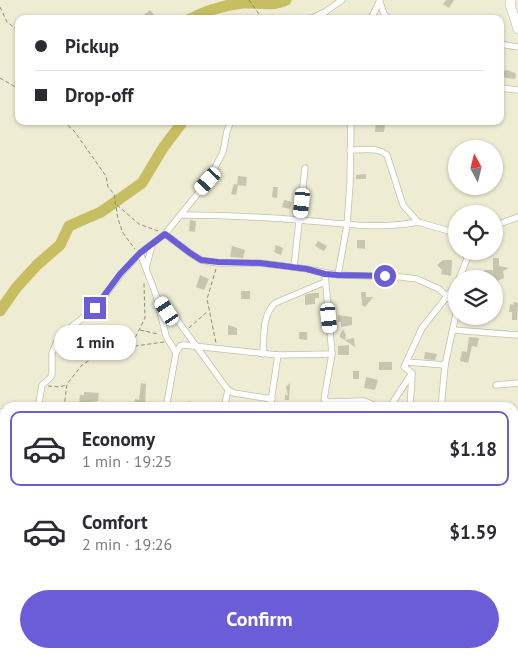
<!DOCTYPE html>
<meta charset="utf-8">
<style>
:root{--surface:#fff;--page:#f7f7f7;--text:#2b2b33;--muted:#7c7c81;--line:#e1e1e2;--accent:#6b5dd7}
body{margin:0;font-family:"PT Sans",sans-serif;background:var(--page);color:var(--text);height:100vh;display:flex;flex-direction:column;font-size:19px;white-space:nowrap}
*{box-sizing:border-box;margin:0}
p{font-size:16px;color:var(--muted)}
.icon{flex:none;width:28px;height:28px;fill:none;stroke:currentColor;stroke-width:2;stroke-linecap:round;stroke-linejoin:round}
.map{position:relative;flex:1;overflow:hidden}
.sheet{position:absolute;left:0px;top:402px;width:519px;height:256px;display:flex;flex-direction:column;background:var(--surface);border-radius:15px 15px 0 0;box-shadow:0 1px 4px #0004}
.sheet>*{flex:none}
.guide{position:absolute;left:15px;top:15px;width:489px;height:110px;border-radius:10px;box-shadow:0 1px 4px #0004;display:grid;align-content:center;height:110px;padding:0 20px;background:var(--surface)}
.needle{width:32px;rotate:353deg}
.buttons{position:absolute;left:448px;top:140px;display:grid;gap:10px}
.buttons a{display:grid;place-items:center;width:55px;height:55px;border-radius:50%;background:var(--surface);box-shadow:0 1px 4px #0004;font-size:25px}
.end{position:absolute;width:22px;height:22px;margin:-11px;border:6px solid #6b5dd7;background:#fff;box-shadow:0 0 0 2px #fff}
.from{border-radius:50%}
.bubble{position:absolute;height:35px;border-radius:18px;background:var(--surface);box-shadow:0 1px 4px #0004;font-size:16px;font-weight:800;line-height:35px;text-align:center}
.car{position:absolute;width:15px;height:30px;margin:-15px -8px;border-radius:6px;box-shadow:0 0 4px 1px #0007;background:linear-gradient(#fff 24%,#345 0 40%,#fff 0 76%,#345 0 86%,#fff 0)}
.guide b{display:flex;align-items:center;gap:18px;height:48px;font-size:19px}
.guide b+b{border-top:1px solid var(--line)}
.guide i{width:12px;height:12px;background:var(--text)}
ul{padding:9px 0 0;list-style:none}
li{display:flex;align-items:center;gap:15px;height:75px;margin:0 10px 8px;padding:0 10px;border:2px solid transparent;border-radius:10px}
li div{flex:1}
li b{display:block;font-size:19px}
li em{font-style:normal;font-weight:800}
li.selected{border-color:var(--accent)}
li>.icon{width:45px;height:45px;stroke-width:1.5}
.button{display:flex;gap:10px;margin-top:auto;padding:10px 20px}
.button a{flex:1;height:58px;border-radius:30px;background:var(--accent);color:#fff;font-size:20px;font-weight:800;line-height:58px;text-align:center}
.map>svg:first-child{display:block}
</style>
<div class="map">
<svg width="518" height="658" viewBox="0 0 518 658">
<rect width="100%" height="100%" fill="#eeecd3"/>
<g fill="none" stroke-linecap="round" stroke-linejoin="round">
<g stroke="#c7be62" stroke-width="11">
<path d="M190,19C208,10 223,5 243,3C258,2 272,7 286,0"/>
<path d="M0,311L16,288L37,265L60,245L69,226L101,212L142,183L163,148L181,124V121"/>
</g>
</g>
<g fill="#c6c5ad">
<path d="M446,0H454L449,8L443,4Z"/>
<path d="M150,10L155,16L153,19H139Z"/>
<path d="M507,70L515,73L516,76L515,79L506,78L500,75V72Z"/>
<path d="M376,121H382V124H385L384,132H375Z"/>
<path d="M366,174V179H356V175Z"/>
<path d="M238,176L247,177L246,186L237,185Z"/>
<path d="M234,184L238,185L236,195L231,194Z"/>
<path d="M273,187H278L277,198L272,197Z"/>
<path d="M284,200L292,202L290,209L282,207Z"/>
<path d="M190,220L196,221L195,232L189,231Z"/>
<path d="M357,240H365V249L357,248Z"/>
<path d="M318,241L327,246L324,251L315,246Z"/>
<path d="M276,245L283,248L281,255L274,252Z"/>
<path d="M232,246L245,250L243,258L230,257Z"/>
<path d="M493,258H499V266L509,268L503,271L504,278L494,282V279H476L478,273L485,275L484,270H493Z"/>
<path d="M443,260H452L451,276L441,274L442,270L437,265Z"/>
<path d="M200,275L209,279L204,290L196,287Z"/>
<rect x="241" y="291" width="9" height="8"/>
<path d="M361,292H366V297H373L365,307L362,305Z"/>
<path d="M312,293H319V298H315V304L305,305V295Z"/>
<path d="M514,302L518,303L517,320H512V312H509L510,304L513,305Z"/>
<path d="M338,315L352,317V325L341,327V322H338Z"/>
<path d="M228,325L237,328V335H228Z"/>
<path d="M343,329L346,335L345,340L354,338L355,347L340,337V334Z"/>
<path d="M299,332H307V340L299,339Z"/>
<path d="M469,337L479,338L477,347L472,346L468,363L460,361L462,351L467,352Z"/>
<path d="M66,339L76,344L72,353L62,348Z"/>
<path d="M349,345V355H338V346Z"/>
<path d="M425,352L437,354L435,360L424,359Z"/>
<rect x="379" y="362" width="13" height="8"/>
<rect x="353" y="371" width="6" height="8"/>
<path d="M366,377L378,380L375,390L364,388Z"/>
<path d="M141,383L146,384L145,404H135V399L139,400Z"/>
<path d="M290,383L289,400H285V395H288L286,387Z"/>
<path d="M84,392L99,393L98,401L91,402V404L79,403L80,395H84Z"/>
<path d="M188,401L197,403L196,408H186Z"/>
</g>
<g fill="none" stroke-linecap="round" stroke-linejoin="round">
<defs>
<g id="street">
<path d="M380,2L384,14L389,19"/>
<path d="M310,19L325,12L342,0"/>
<path d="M371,19L380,0"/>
<path d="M500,44L518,47"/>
<path d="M500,88L518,90"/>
<path d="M350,150C363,150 377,147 387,155L403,205L418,222L456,233"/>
<path d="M181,215C220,215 260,217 299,220C340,223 377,230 418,222"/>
<path d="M494,226L518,217"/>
<path d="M165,234L190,253L201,260L217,263H260L307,269L338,275L401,277L417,279L439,289L453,302L456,314L445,365L441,408"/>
<path d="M140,253L156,295L166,336L176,353L166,408"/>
<path d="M294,267L305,168"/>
<path d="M146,268L152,245"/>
<path d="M325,274L332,354L324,399L328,402L364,401L382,408"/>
<path d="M338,275L347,225L350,184L351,121"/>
<path d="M459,279L470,251"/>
<path d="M157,297L167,311L178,321L228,390L224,408"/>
<path d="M453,330L518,335"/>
<path d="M176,353L180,346L184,345L278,355L332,354"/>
<path d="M263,354C264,337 262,315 275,303L325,282"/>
<path d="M407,362L445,365"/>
<path d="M496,385L518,383"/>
<path d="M228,390L234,393L272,399"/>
<path d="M38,408L42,385L51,377L52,374V353L59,337L95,308L121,274L140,253L165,234L208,181L223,152L227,131L231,121"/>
<path d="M270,408L278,355"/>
<path d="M389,408L412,373L404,367L422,328L456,285"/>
<path d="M410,408L412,375"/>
<path d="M0,435L5,438"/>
<path d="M514,622L518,623"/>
<path d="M0,651L5,645"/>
<path d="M373,654L374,658"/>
<path d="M6,658V654"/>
<path d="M45,658V654"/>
<path d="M151,658L153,654"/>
<path d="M226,658L227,654"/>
</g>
<g id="secondary">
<path d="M511,0L510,4L518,29"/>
<path d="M0,413L5,415"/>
<path d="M514,492L518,491"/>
</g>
</defs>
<use href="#street" stroke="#c2c0a8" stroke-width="7"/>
<use href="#secondary" stroke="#c2c0a8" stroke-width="10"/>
<g stroke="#8e8d7b" stroke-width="1" stroke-dasharray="4 2.5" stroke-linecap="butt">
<path d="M249,0L259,14L269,19"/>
<path d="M0,7L7,22L19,31"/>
<path d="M280,19H287"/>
<path d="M0,78L19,89"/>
<path d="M63,121L74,131L106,176L108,187L114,194L118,219L123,233L135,249"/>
<path d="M117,205L139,224L158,231"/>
<path d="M216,269L207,299L216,343"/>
<path d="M189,328L208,311"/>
<path d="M140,330L158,334"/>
<path d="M128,347L164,342"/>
<path d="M48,386L60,387L66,385"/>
<path d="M64,408L67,384L82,365L93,358L115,353L127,347L134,340L145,318L144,283"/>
<path d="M0,568H5"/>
<path d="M0,623L5,628"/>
<path d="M85,654L87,658"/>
<path d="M82,658V654"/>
</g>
<use href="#street" stroke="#fff" stroke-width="5.5"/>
<use href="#secondary" stroke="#fff" stroke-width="9"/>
</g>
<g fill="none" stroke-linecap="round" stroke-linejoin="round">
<path stroke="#6b5dd7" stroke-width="6" d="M95,308L120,274L140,253L165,234L190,253L201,260L218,262L260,263L307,269L325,274L338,275L385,276"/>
</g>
</svg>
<div class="buttons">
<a><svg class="needle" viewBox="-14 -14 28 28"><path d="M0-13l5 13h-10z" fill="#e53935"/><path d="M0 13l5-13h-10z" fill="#7c7c81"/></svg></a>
<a><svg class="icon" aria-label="locate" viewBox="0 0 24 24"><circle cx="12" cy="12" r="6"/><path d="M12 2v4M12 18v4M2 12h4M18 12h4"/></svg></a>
<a><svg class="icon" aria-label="layers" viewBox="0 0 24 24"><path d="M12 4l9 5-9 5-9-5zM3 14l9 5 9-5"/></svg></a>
</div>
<i class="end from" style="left:385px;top:276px"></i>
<i class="end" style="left:95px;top:308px"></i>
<div class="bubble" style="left:54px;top:325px;width:82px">1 min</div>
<i class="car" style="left:208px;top:181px;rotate:222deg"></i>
<i class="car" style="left:302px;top:203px;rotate:186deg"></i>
<i class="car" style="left:167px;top:311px;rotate:327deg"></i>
<i class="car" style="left:329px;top:318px;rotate:174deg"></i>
<div class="guide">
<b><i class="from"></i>Pickup</b>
<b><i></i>Drop-off</b>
</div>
<section class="sheet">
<ul>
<li class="selected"><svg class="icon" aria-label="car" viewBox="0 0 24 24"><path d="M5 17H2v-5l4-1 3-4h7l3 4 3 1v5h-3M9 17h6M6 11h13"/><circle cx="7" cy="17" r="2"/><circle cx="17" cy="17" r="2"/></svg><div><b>Economy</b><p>1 min · 19:25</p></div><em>$1.18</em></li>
<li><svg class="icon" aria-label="car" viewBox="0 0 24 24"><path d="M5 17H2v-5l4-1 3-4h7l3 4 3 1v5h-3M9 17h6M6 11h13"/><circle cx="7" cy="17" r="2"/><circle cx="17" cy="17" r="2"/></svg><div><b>Comfort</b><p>2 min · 19:26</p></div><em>$1.59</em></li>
</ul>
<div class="button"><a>Confirm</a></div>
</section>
</div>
